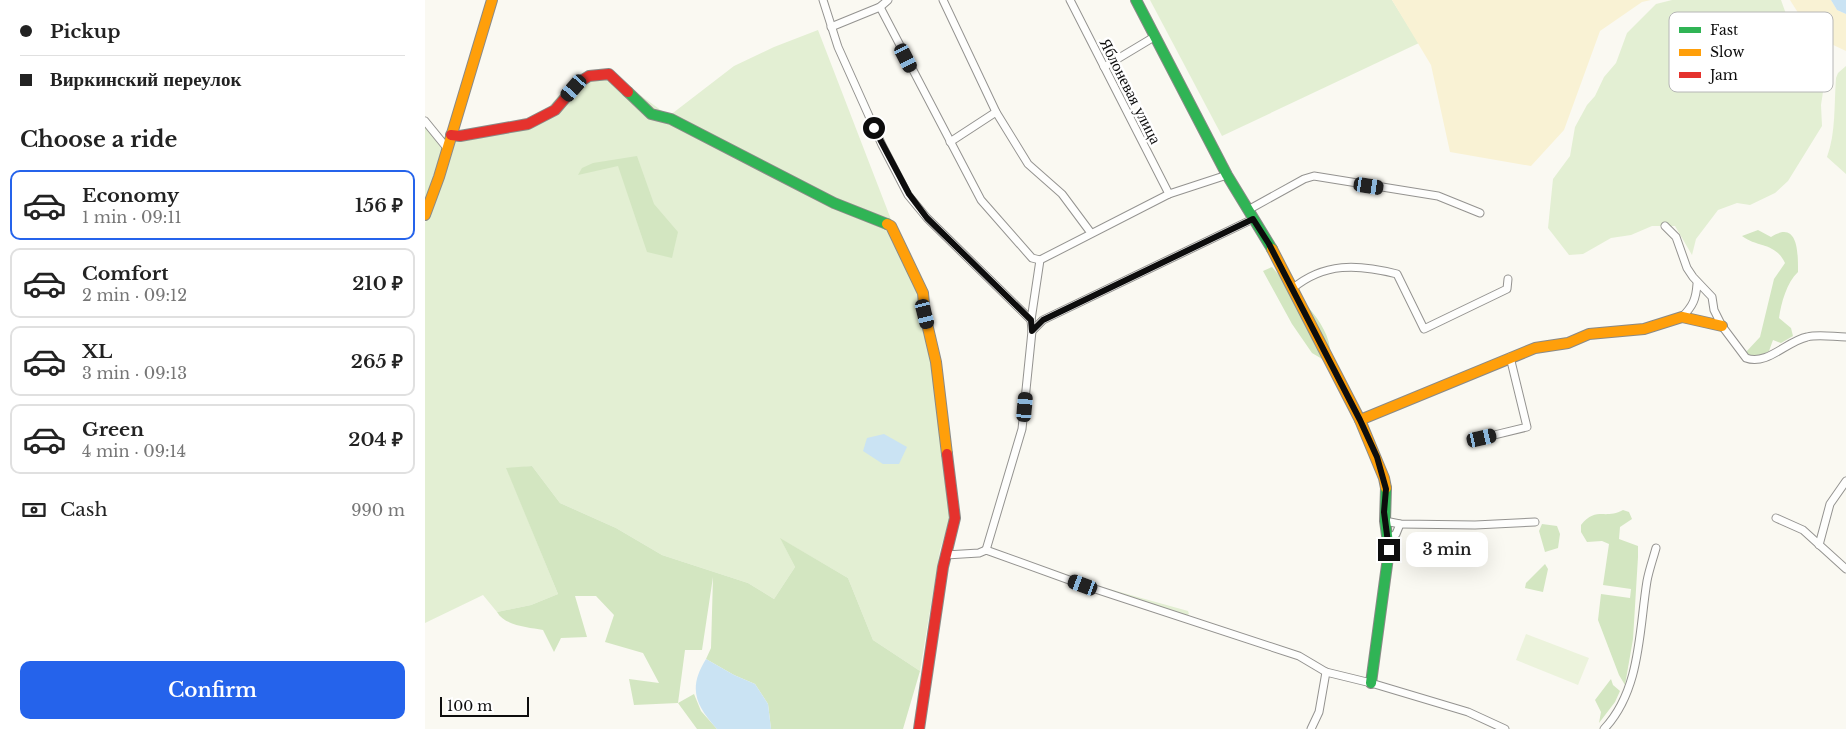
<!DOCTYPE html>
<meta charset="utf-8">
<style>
:root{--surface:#fff;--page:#f2f2f2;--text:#222;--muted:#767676;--line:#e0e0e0;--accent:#2563eb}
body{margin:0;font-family:"Libre Baskerville",serif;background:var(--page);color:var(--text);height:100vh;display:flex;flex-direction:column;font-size:19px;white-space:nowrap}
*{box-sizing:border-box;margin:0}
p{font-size:16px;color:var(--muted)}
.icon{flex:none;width:28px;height:28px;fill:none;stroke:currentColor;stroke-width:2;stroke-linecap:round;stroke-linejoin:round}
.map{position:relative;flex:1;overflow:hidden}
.sheet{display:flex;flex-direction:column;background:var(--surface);width:425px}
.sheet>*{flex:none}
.guide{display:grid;align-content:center;height:110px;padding:0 20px;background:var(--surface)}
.scale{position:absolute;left:15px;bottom:12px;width:89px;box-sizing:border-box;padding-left:5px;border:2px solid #0d0d0d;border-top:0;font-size:14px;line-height:18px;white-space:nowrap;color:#0d0d0d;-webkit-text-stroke:4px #fff;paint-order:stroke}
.end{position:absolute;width:22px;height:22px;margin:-11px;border:6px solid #0d0d0d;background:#fff;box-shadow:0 0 0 2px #fff}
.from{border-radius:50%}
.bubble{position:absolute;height:35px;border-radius:10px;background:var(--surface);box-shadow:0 5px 20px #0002;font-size:16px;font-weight:600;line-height:35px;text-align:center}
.car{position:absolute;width:15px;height:30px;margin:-15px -8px;border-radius:6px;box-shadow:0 0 4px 1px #0007;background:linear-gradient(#222 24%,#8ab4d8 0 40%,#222 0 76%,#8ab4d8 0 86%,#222 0)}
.guide b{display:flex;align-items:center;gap:18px;height:48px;font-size:19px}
.guide b+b{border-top:1px solid var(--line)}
.guide i{width:12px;height:12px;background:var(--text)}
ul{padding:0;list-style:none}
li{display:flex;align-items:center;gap:15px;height:70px;margin:0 10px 8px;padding:0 10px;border:2px solid var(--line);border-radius:10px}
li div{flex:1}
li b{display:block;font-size:19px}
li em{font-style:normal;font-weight:600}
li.on{border-color:var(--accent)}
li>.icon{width:45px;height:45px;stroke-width:1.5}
h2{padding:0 20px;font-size:22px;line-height:60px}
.pay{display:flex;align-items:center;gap:12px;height:55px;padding:0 20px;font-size:19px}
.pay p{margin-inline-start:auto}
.primary-button{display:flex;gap:10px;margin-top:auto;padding:10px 20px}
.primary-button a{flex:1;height:58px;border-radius:10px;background:var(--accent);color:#fff;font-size:20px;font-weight:600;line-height:58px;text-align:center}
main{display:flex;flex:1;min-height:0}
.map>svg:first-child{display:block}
</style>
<main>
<section class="sheet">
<div class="guide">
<b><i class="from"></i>Pickup</b>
<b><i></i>Виркинский переулок</b>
</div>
<h2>Choose a ride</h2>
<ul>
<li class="on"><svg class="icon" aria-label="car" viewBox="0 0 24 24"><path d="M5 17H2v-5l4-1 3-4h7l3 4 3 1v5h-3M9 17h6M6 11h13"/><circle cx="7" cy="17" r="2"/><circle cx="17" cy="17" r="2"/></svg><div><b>Economy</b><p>1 min · 09:11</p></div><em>156 ₽</em></li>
<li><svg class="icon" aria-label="car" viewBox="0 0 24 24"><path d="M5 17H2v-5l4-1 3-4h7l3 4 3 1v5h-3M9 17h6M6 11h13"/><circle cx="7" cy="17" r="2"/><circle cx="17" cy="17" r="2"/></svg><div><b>Comfort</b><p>2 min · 09:12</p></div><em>210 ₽</em></li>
<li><svg class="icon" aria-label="car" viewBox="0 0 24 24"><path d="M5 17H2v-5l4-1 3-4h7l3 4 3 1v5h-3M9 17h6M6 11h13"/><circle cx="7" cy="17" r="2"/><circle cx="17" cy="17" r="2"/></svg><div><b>XL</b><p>3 min · 09:13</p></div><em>265 ₽</em></li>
<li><svg class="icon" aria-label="car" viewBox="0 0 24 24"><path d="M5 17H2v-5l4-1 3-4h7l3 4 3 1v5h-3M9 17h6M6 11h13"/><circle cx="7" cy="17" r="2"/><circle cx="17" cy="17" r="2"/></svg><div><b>Green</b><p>4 min · 09:14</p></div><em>204 ₽</em></li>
</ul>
<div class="pay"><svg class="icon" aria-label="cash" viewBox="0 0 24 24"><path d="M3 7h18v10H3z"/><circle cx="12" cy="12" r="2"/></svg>Cash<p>990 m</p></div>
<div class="primary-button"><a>Confirm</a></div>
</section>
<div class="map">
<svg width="1421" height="729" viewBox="0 0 1421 729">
<rect width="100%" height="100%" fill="#faf9f2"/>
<g fill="#e3efd3">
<path d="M725,0H967L994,43L797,136Z"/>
<path d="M1247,0H1356C1366,29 1376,48 1402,65L1396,105L1397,126L1363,181L1350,193L1325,205L1312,203L1293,210L1271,239L1267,255L1250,226H1227L1206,235L1186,238L1158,254L1144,255L1123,228L1128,179L1145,156L1150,127L1162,105L1170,96L1179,77L1191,63L1202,33L1231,4Z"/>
<path d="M393,30L499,305L525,518L515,550L495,671L448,640L423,578L356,539L370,567L349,599L323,583L237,555L191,528L135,503L107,466L82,469L133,594L106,605L72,612L58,595L0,623V223L18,177L27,142L113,119L150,77L186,74L244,116L309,66L349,47Z"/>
<path d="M1421,66V174L1402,157C1411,133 1409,104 1411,78L1413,73Z"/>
<path d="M0,123L20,154L0,202Z"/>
<path d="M684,589L763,611L764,614L761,616L684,592Z"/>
</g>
<g fill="#d3e6c1">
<path d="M212,156L229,204L253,232L247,258L222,252L193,166L153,175L157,168L168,163Z"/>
<path d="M1333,230L1346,237C1374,219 1373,255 1373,272C1362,282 1356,303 1354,318L1366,328L1368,336L1356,343L1348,340L1344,351L1337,355H1323L1321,352L1335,337L1349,279L1360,263C1350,242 1333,248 1317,236Z"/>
<path d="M847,267C867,292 914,328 904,363L887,353L867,324L838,271Z"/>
<path d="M107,466L135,503L191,528L237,555L323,583L349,599L370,567L355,538L423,578L448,640L495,671L478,729H346L343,704L330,684L309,675L281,659L286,648L288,577L277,650H260L253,703L269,694L276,711L292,729H272L253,703L209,705L204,679L234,683L218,653L180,642L189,615L171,596H150L162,637L136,638L129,652L118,630C103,627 80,626 72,612L106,605L133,594L81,468Z"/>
<path d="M1198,510L1204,512L1207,519L1195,527L1194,539L1213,546V557L1208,639L1200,685L1194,675L1173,620L1176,594L1205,598L1206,589L1178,585L1184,544L1177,541L1162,542L1156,532V525C1171,506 1180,520 1198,510Z"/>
<path d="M1117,524L1132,526L1135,534L1133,548L1120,552L1114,531Z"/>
<path d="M1120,564L1123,569L1118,592L1100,588L1101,583Z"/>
<path d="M1186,679L1188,685L1195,691L1190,702L1174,723L1176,712L1170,700Z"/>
</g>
<g fill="#f9f2d4">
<path d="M967,0H1226L1217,2L1175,31L1139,130L1106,166L1025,152L1006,65Z"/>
<path d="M1365,0H1406L1412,10L1421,14V51L1387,35Z"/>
</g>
<path fill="#ecf3dc" d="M1101,634L1164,658L1153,685L1091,660Z"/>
<g fill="#cae3f3">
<path d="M1406,0H1421V14L1412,10Z"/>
<path d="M459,434L482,447L474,464H458L438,451L442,438Z"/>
<path d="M281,659L309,675L330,684L343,704L346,729H292C270,705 263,688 281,659Z"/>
</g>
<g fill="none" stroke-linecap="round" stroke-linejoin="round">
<defs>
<g id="street">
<path d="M398,0L413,47L457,145L483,195L502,218L606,320"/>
<path d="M518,0L571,112L603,164L637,194L666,233"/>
<path d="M645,0L744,194"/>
<path d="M455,7L556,200L607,258L615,260"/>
<path d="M406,27L455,7L463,0"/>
<path d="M679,67L729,37"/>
<path d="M0,121L22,148"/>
<path d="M525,142L571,112"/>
<path d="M823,210L879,179L889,176L1013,196L1055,213"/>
<path d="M1240,226L1251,237L1262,268L1268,277L1287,297L1289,310L1297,326L1321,358C1342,366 1362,341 1382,337C1394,334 1409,337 1421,337"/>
<path d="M867,289C899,262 933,264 972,274L999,329L1082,289L1083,279"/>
<path d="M1257,317C1268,306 1271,299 1272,284"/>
<path d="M607,331L618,320L828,219"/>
<path d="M1057,438L1102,427L1085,357"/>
<path d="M1351,518L1378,530L1421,569"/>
<path d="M960,521L975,524L1050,525L1110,522"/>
<path d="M963,539L971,534L975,524"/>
<path d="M1394,545L1405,504L1421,481"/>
<path d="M561,550L597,429L607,331L606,320L615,260L744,194L802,175"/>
<path d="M521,555L554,553L561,550L658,585L874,656L901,672L946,683L1043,712L1080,729"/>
<path d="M886,729L894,712L901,672"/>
<path d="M1179,729C1216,690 1214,630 1222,581C1224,570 1228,559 1231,548"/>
</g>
<g id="fast">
<path d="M711,0L802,175L847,249"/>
<path d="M203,92L226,114L246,119L409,203L462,224"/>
<path d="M946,683L964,550L960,521L961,488"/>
</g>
<g id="slow">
<path d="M0,215L14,177L67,0"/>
<path d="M462,224L466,226L498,293L500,315L511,362L522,454"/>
<path d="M847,249L935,420L959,478L961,488"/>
<path d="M935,420L1110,348L1143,343L1164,334L1219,329L1257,317L1297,326"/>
</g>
<g id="jam">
<path d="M26,135L35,136L103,124L130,110L153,83L164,76L184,74L203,92"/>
<path d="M494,729L518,567L530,518L522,454"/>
</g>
</defs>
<use href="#street" stroke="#949390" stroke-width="9"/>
<use href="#fast" stroke="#8a8a87" stroke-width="12"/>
<use href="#slow" stroke="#8a8a87" stroke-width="12"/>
<use href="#jam" stroke="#8a8a87" stroke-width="12"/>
<use href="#street" stroke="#fefefd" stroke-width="7"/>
<use href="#fast" stroke="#30b455" stroke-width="10"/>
<use href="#slow" stroke="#ff9f0a" stroke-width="10"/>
<use href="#jam" stroke="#e5322d" stroke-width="10"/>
</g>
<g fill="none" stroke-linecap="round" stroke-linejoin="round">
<path stroke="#0d0d0d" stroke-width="6" d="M449,128L484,194L502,218L606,320L607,331L618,320L828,219L844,244L935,420L952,457L961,489L959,512L964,550"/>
</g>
<g text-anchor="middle" stroke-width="5" stroke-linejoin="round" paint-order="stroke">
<g font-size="16" fill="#0d0d0d" stroke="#fff">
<text transform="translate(706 91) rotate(63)" y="6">Яблоневая улица</text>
</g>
</g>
<rect x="1244" y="12" width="164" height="80" rx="8" fill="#fff" stroke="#b6b6b6" stroke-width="1"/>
<rect x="1254" y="27" width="22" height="6" fill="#30b455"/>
<rect x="1254" y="49" width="22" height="7" fill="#ff9f0a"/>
<rect x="1254" y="72" width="22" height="6" fill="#e5322d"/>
<g font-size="14" fill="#0d0d0d">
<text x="1285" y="35">Fast</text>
<text x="1285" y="57">Slow</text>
<text x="1285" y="80">Jam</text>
</g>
</svg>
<div class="scale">100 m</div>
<i class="end from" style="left:449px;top:128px"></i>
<i class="end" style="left:964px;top:550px"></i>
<div class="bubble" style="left:981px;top:532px;width:82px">3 min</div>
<i class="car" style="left:481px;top:58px;rotate:153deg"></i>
<i class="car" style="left:149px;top:88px;rotate:221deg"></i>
<i class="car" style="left:944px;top:186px;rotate:99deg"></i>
<i class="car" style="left:500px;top:314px;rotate:166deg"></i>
<i class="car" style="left:600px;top:407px;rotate:5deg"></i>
<i class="car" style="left:1057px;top:438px;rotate:77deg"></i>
<i class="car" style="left:658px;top:585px;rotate:290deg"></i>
</div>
</main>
